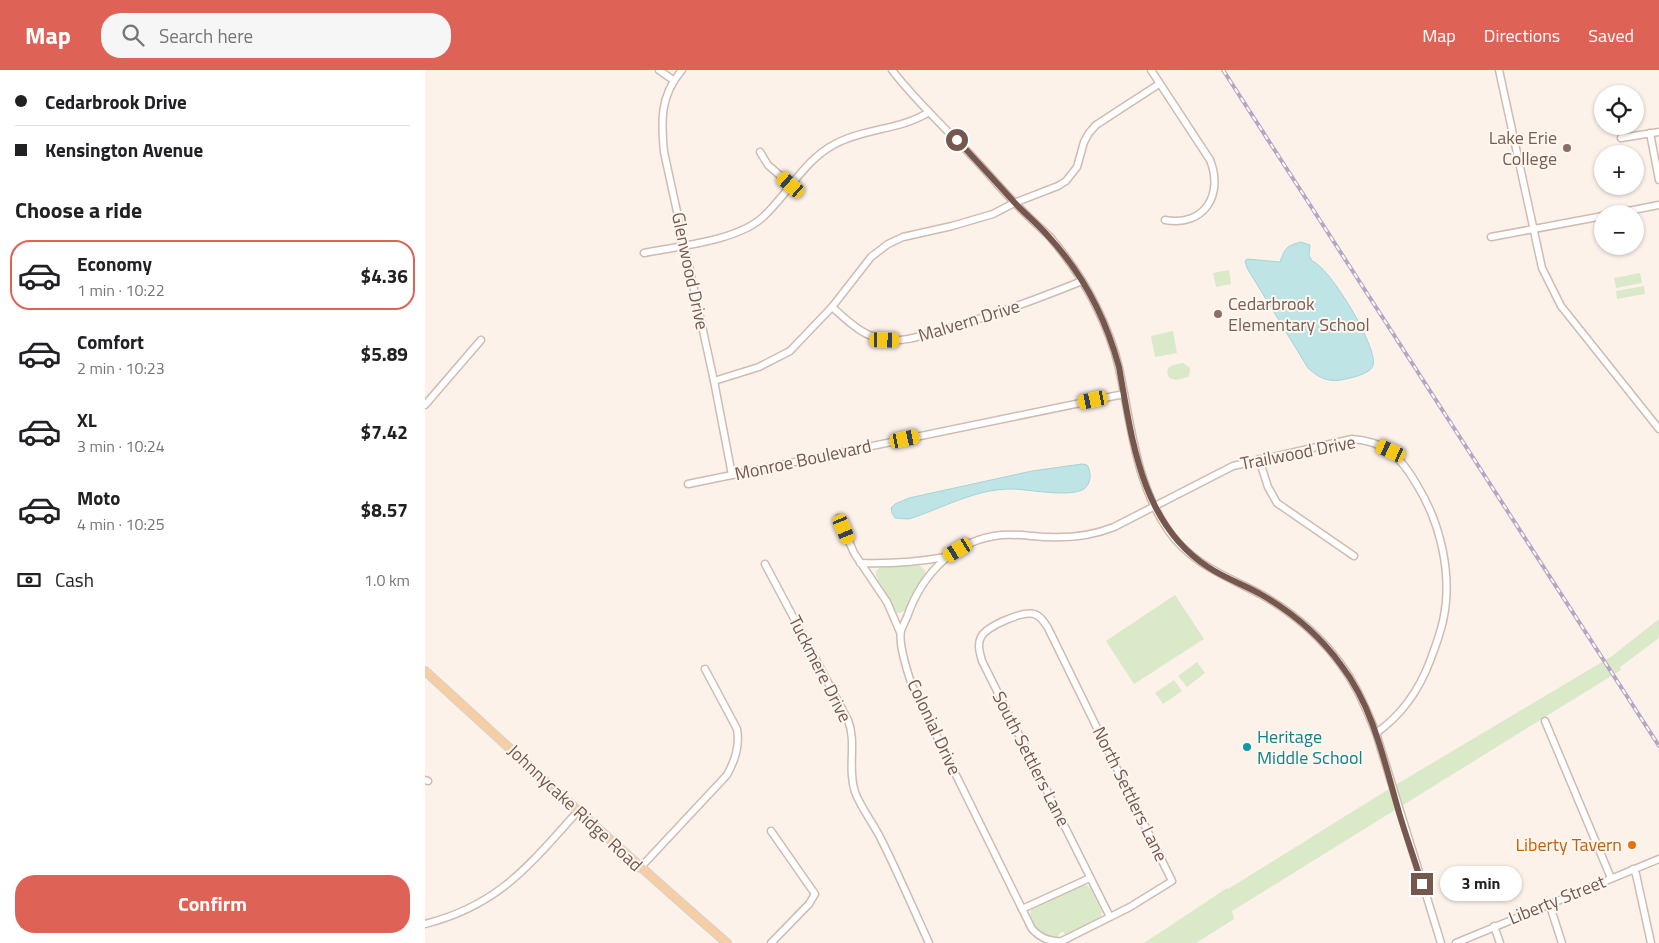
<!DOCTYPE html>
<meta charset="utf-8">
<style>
:root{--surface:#fff;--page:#f6f6f6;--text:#202124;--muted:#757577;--line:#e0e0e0;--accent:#de6356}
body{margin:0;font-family:"Titillium Web",sans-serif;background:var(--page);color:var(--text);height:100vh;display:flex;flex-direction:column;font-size:19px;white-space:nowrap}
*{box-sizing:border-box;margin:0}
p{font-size:16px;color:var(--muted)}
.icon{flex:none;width:28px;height:28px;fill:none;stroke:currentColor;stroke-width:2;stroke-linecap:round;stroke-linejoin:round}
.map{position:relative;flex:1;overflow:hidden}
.side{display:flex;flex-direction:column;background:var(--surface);width:425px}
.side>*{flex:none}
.guide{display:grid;align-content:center;height:110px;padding:0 15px;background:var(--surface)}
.controls{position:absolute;left:1169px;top:15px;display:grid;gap:10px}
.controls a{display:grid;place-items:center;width:50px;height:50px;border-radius:50%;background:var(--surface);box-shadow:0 1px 4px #0004;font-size:25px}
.end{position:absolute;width:22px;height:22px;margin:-11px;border:6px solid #75574e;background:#fff;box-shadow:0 0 0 2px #fff}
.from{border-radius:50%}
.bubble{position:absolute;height:35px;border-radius:18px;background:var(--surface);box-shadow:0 1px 4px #0004;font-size:16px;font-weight:700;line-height:35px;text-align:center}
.car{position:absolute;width:15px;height:30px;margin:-15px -8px;border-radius:6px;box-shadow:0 0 4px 1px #0007;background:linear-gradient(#f5c518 24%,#345 0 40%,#f5c518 0 76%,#345 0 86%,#f5c518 0)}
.guide b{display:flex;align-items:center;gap:18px;height:48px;font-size:19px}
.guide b+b{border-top:1px solid var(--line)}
.guide i{width:12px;height:12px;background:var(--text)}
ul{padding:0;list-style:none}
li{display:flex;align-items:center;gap:15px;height:70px;margin:0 10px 8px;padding:0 5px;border:2px solid transparent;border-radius:20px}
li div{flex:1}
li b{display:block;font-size:19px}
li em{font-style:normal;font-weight:700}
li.active{border-color:var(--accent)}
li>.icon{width:45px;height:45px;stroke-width:1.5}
h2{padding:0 15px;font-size:22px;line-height:60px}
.pay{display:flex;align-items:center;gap:12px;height:55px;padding:0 15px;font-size:19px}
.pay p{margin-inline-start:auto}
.cta{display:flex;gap:10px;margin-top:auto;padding:10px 15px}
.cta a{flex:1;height:58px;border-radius:20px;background:var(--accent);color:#fff;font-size:20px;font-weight:700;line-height:58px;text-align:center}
header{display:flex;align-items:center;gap:30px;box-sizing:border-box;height:70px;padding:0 25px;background:var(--accent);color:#fff}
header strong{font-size:24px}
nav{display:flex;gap:28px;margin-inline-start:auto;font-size:18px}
.search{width:350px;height:45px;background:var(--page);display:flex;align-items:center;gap:12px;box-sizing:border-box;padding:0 18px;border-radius:20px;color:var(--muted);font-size:19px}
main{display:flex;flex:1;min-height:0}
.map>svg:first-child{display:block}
</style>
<header>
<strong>Map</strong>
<div class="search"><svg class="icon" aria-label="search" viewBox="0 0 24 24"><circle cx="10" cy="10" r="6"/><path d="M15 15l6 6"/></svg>Search here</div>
<nav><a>Map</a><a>Directions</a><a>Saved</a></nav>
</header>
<main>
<section class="side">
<div class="guide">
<b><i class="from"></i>Cedarbrook Drive</b>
<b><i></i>Kensington Avenue</b>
</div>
<h2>Choose a ride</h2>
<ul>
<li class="active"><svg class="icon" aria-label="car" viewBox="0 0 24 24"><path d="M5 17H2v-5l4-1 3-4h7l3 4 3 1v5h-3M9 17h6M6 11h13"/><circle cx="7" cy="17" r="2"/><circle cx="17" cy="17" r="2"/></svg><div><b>Economy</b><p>1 min · 10:22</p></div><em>$4.36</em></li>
<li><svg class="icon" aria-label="car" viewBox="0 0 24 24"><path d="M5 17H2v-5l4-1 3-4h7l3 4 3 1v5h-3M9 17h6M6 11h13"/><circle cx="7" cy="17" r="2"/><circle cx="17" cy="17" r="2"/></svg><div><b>Comfort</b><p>2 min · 10:23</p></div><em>$5.89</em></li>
<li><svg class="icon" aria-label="car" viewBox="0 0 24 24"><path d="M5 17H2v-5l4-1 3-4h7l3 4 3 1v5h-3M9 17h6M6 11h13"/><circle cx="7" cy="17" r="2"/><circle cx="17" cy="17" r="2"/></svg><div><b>XL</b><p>3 min · 10:24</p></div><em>$7.42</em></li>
<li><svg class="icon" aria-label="car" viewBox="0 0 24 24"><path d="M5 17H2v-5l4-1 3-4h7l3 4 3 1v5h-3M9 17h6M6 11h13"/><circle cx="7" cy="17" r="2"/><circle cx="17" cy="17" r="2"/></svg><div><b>Moto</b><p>4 min · 10:25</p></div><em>$8.57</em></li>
</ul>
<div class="pay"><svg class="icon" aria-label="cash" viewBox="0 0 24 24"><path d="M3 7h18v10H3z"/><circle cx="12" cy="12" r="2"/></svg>Cash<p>1.0 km</p></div>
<div class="cta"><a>Confirm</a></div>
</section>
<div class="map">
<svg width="1234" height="873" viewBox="0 0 1234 873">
<rect width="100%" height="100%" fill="#fcf2ea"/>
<g fill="#dae9c8">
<path d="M804,200L806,214L791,217L788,203Z"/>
<path d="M1215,203L1217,213L1191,218L1189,208Z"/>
<path d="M1219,216L1220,224L1192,229L1191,221Z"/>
<path d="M748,261L752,283L730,287L726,266Z"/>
<path d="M758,293L765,298V302L763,307C759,308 752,311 747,309C741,307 741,299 746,296C749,294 754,294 758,293Z"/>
<path d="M494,495L500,500V504L489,521L481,540L475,543H472L451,506V501L455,497Z"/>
<path d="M750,525L779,569L709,614L681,571Z"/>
<path d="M1234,549V568L1195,597L1196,600L807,841L809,849L771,873H719L802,818L803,819L967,717L1187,586Z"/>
<path d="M772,592L780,603L762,617L753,606Z"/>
<path d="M749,610L757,621L738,634L730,623Z"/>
<path d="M657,815L663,816L666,819L677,842L676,847L641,865L638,862L635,863L632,868C619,867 602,856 606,840Z"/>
</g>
<g fill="#bee4e5" stroke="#a5d4d6">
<path d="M876,172L885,175L884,185L887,191C904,196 954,278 948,296C944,304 929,307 921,309C904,313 895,309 883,298L822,198L820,191L822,189L855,192C860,178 861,176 876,172Z"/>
<path d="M657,394L662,395C667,402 666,414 659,419C644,428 604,419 586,419C550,419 518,438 484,449L470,448L467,443L466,438L470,434L484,428L607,401Z"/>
</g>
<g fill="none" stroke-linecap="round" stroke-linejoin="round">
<defs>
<g id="minor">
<path d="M234,0L248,10"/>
<path d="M257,0C235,25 236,51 239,82L289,311L307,405"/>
<path d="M467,0C489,29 517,55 542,81C559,98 574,117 591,134C602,146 614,156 625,167C642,187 658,210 670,234C680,254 689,276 694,298C706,353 710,412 743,460C767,495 802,506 837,525C876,547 911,580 932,620C939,634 945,648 951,663"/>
<path d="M726,0L785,90C799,125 779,157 740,150"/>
<path d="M1074,0L1117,198L1136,236L1234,359"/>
<path d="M1225,63L1234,110"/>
<path d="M1196,68L1234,62"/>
<path d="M335,82L343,95L366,115"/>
<path d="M1188,144L1234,135"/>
<path d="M1066,167L1178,146"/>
<path d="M219,183C254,176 312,171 338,147C364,123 379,90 410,74C440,58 476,60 504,42"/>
<path d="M407,237C423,251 438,267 461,270C479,272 496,266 513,261C562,248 610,230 657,211"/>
<path d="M289,311L334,297L365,281L407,237L446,187L463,174L478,167L527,156L568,144L589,133L633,116L641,111L652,97L659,72L664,63L671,55L734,14"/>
<path d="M0,335L56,270"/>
<path d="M834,389L843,417L852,433L929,486"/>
<path d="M263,414L699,324"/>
<path d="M414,448L429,483L462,532L475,562"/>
<path d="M435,493C465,494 492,492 521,487"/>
<path d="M340,494L423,650C432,673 422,698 430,722C436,738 448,753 456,769C473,803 488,838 504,873"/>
<path d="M1120,651L1186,808"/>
<path d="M0,710L3,711"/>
<path d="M215,798L302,705C310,690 315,676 312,659L280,599"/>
<path d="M1208,799L1211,804L1226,873"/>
<path d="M1124,833L1137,873"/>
<path d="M597,839L665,808"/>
<path d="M685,847L557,591C555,583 552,575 556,567C562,556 597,541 609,544C616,546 620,553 623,558L747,811L705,837L637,871C624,872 616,868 607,859L489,620C484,608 473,574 476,561C477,557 480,552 482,547C497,504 529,470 576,465C587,464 596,465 607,466C635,469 662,468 689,457L808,396L927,369C960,371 976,387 992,415C1016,454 1028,506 1018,551C1015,564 1010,578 1005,591C994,620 977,645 951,663L1016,873"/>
<path d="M0,854C75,835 105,794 154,740"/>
<path d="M1069,856L1075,873"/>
<path d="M346,873L384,834L390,824L346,761"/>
<path d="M1031,873L1234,789"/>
</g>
<path id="major" d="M0,601C100,692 199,784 302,873"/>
</defs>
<use href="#minor" stroke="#cfbbb2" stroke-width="9"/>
<use href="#major" stroke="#d8d0cd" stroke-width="10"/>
<use href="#minor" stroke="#fff" stroke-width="6"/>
<use href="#major" stroke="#f6cea6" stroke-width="8"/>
<defs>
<path id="rail" d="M798,0L1234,676"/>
</defs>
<use href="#rail" stroke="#b4a7c6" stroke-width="4"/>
<use href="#rail" stroke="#fef7f0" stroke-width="2" stroke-dasharray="5.5" stroke-linecap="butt"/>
</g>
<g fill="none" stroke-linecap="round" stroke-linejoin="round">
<path stroke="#75574e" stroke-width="6" d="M532,70C551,90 570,111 589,132C600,144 613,154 624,167C657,203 681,249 694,297C707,369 716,454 783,497C801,509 820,515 837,525C868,543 895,566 916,595C949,638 960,695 975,746C982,769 990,791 997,814"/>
</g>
<g fill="#8d6e63" stroke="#fef7f0" stroke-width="2">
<circle cx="1142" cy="78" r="5"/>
<circle cx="793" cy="244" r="5"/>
</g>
<circle fill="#0f9aa8" stroke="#fef7f0" stroke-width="2" cx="822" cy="677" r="5"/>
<circle fill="#e8710a" stroke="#fef7f0" stroke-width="2" cx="1207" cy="775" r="5"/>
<g text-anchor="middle" stroke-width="4" stroke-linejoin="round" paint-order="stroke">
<g font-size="18" fill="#785e54" stroke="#fef7f0" text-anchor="end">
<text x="1132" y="74">Lake Erie<tspan x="1132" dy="21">College</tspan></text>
<text x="803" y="240" text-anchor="start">Cedarbrook<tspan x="803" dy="21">Elementary School</tspan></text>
</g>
<g font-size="18" fill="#75574e" stroke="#fef7f0">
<text transform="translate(265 201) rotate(78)" y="6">Glenwood Drive</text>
<text transform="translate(544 251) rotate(-17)" y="6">Malvern Drive</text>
<text transform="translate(873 383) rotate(-11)" y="6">Trailwood Drive</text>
<text transform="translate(378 390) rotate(-12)" y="6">Monroe Boulevard</text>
<text transform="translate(395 599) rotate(63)" y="6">Tuckmere Drive</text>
<text transform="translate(509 657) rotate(65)" y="6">Colonial Drive</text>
<text transform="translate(606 689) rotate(63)" y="6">South Settlers Lane</text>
<text transform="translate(705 724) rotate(64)" y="6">North Settlers Lane</text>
<text transform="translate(150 738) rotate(43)" y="6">Johnnycake Ridge Road</text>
<text transform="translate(1132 830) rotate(-22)" y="6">Liberty Street</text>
</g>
<g font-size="18" fill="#0d838f" stroke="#fef7f0" text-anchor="start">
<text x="832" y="673">Heritage<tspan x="832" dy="21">Middle School</tspan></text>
</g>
<g font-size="18" fill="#c56008" stroke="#fef7f0" text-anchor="end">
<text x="1197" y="781">Liberty Tavern</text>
</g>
</g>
</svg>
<div class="controls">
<a><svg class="icon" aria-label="locate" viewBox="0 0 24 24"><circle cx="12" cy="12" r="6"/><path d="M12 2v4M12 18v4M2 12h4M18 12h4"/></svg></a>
<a>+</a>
<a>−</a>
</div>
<i class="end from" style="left:532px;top:70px"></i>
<i class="end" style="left:997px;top:814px"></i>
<div class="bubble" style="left:1015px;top:796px;width:82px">3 min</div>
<i class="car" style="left:366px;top:115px;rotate:311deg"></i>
<i class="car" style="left:460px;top:270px;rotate:91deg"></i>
<i class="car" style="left:668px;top:330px;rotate:258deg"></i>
<i class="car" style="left:480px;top:369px;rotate:78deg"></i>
<i class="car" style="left:966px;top:381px;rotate:295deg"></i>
<i class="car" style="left:419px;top:459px;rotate:157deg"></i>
<i class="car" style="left:533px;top:480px;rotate:239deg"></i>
</div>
</main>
